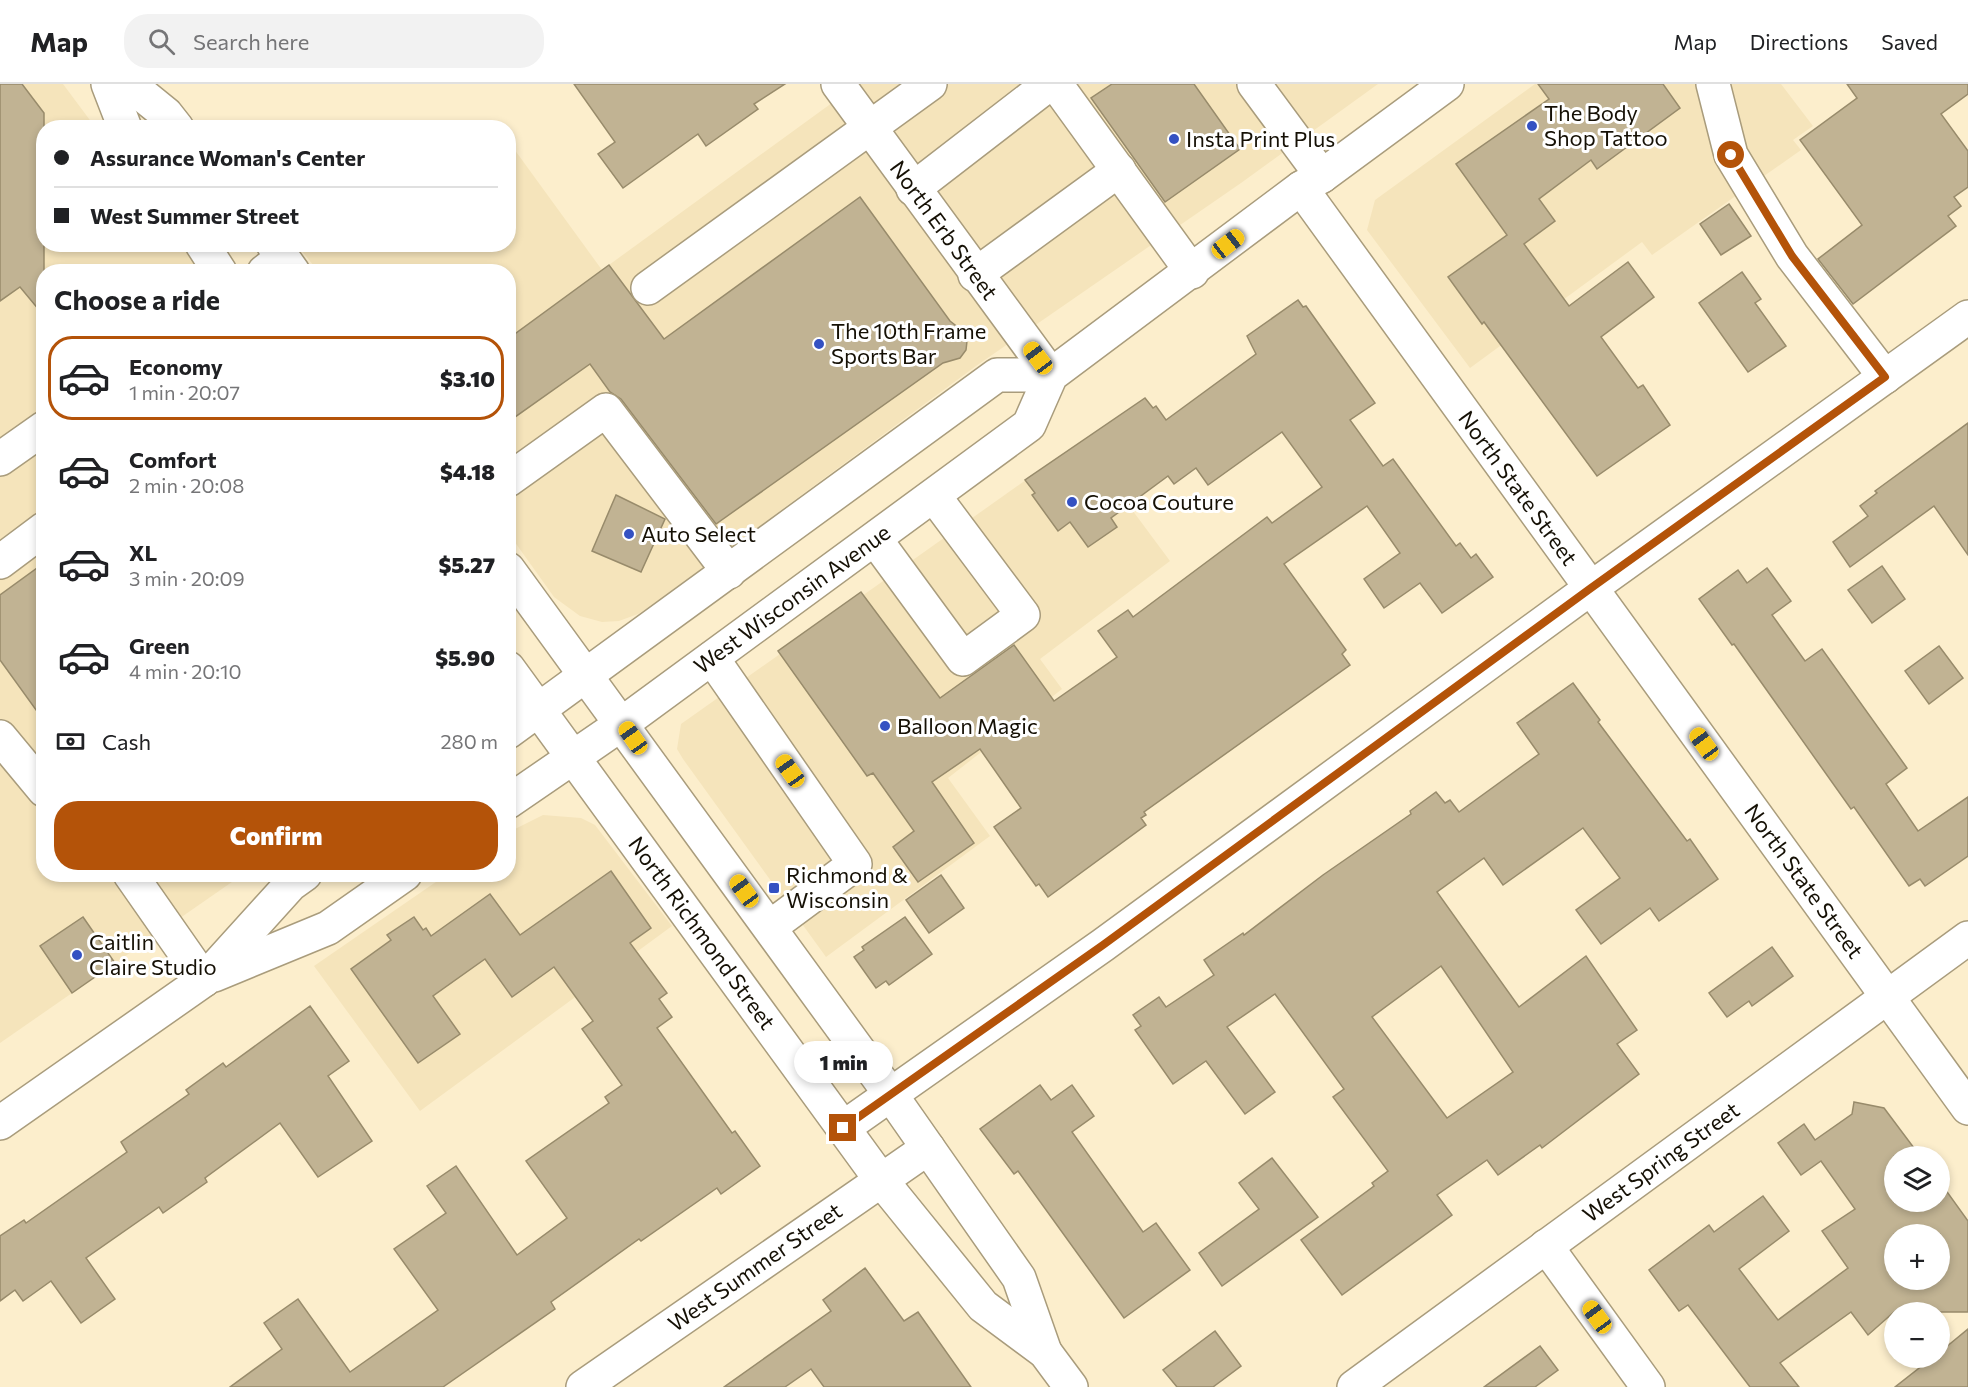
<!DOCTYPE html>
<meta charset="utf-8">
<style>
:root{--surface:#fff;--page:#f2f2f2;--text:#202124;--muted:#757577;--line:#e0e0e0;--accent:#b45309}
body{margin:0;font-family:Commissioner,sans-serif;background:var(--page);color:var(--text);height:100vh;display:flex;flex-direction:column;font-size:22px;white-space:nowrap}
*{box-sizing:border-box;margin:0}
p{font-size:20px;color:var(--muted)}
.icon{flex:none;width:33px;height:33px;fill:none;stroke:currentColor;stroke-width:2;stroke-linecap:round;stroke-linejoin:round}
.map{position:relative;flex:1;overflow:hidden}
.side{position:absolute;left:36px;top:180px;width:480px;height:618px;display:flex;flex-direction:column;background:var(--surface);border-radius:24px;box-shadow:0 3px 9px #0003}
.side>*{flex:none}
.hud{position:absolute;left:36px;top:36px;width:480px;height:132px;border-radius:24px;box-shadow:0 3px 9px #0003;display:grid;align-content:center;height:132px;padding:0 18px;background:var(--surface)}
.controls{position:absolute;left:1884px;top:1062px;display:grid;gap:12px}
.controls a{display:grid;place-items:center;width:66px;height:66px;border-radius:50%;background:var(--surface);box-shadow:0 3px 9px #0003;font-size:30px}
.end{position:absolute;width:27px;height:27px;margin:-14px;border:8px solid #b45309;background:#fff;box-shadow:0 0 0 3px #fff}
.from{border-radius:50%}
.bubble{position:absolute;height:42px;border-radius:21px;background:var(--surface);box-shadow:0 3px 9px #0003;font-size:20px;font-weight:800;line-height:42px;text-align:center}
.car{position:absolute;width:18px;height:36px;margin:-18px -9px;border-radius:8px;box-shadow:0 0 4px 2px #0007;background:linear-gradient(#f5c518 24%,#345 0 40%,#f5c518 0 76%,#345 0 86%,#f5c518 0)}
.hud b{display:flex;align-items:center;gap:21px;height:57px;font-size:22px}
.hud b+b{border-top:2px solid var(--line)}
.hud i{width:15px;height:15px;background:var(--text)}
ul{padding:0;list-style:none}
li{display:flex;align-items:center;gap:18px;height:84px;margin:0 12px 9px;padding:0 6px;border:3px solid transparent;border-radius:24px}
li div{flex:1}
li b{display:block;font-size:22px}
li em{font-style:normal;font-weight:800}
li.on{border-color:var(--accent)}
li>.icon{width:54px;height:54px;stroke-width:1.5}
h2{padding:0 18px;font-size:27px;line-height:72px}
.pay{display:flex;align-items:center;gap:15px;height:66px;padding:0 18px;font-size:22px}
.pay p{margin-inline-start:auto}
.primary-button{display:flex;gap:12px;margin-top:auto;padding:12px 18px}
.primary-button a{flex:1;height:69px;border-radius:24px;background:var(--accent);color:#fff;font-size:24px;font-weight:800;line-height:69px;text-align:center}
header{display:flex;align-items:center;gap:36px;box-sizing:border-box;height:84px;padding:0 30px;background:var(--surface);border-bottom:2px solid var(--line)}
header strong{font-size:28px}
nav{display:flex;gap:33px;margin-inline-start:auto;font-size:21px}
.search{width:420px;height:54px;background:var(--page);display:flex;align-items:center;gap:15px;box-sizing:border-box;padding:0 21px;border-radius:24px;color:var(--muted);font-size:22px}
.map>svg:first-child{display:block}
</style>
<header>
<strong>Map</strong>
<div class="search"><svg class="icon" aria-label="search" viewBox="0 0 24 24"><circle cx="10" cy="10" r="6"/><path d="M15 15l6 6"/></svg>Search here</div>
<nav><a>Map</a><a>Directions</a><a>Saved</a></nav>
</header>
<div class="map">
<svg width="1968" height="1303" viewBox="0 0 1968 1303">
<rect width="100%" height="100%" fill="#fceecc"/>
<g fill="#f5e4bb">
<path d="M0,0H63L95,43L44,44V160L181,161L201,187L44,188V790L242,791L0,959Z"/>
<path d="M858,0H1378L1241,99L976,282L654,520L638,530L619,537L602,538L580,532L554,513L509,450L508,188L318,187L301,166L309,160H508L509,58L602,186Z"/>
<path d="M1535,0H1781L1813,42L1793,56L1801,66L1652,171L1642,158L1470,284L1367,146L1375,116Z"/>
<path d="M1081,357L1170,477L1040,575L1062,605L948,694L990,752L826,873L683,675L677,665L681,640Z"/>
<path d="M543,731L581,734L595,741L672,842L420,1027L314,882L446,791L508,790L509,748Z"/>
</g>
<g fill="#c1b393" stroke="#988b6b" stroke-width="1.5" fill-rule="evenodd">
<path d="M0,0H22L44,29V232L20,203L0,217Z"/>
<path d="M574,0H785L754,20L758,25L706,62L698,50L623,104L598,70L615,58Z"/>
<path d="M1112,0H1194L1240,65L1165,118L1091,14Z"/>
<path d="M1538,0H1663L1680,24L1597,85L1591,76L1539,115L1555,137L1524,160L1569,222L1628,178L1654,213L1601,253L1638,304L1643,301L1670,341L1597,392L1484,238L1482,240L1448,193L1507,151L1456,80L1549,15Z"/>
<path d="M1847,0H1968V10L1941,30L1968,67V103L1954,113L1961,122L1948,132L1956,142L1853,220L1818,175L1862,141L1800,56L1857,14Z"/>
<path d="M860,113L950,237L964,248L967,257L966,266L960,274L943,279L716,440L621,315L610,308L590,280L508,338V255L609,181L664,255Z"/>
<path d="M1729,120L1751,152L1721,171L1700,140Z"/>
<path d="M1742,188L1761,215L1755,219L1786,262L1748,288L1699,219Z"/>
<path d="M1298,216L1303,223L1306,222L1375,319L1350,336L1383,382L1393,375L1456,462L1460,459L1471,474L1476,470L1493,493L1442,529L1420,499L1384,524L1364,495L1400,469L1367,422L1284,480L1346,566L1342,570L1350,581L1144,728L1146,731L1141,734L1146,741L1048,813L1039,800L1036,802L994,743L1021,724L980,665L932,698L974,759L918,798L893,763L914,747L873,689L867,692L778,567L861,508L940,614L1014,561L1054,617L1117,573L1098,547L1128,526L1133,533L1267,433L1272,439L1322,403L1282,348L1208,401L1196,384L1174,400L1168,392L1111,434L1117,443L1088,463L1070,438L1058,447L1032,411L1035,409L1025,396L1145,314L1153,324L1156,322L1166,336L1256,270L1247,252Z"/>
<path d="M1968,339V471L1934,422L1850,483L1833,458L1868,432L1860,422L1877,409L1875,407Z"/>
<path d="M616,411L665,435L641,488L592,467Z"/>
<path d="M44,479V637L0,576V511Z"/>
<path d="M1882,482L1905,515L1872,539L1848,506Z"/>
<path d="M1767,484L1791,517L1772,531L1805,577L1822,565L1907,684L1886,700L1918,747L1968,713V772L1925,802L1920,795L1909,802L1854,723L1851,725L1734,560L1732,561L1699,515L1738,486L1747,499Z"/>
<path d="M1939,562L1963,594L1929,620L1905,587Z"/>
<path d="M1573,599L1600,636L1598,638L1687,757L1690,755L1718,795L1659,837L1650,824L1601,860L1576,826L1620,794L1583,744L1503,801L1484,774L1437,808L1519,923L1586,872L1637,946L1617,960L1639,990L1542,1064L1540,1061L1498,1091L1487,1076L1437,1111L1452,1131L1342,1211L1301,1156L1374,1102L1372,1099L1388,1087L1333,1013L1344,1005L1275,910L1227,943L1275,1008L1245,1030L1206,977L1173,1000L1135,946L1141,942L1133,931L1159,913L1166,923L1214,891L1204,876L1243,849L1244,851L1323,791L1411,730L1410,727L1436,708L1445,719L1450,716L1459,728L1539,670L1517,639ZM1441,882L1513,988L1447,1034L1372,933Z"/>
<path d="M611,787L651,844L630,859L667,909L659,915L672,933L657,944L732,1049L735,1047L760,1082L721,1110L717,1104L641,1157L639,1155L551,1218L555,1225L443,1303H230L282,1265L264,1239L298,1215L350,1288L438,1226L394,1165L446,1129L427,1102L456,1082L517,1171L567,1134L526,1077L609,1019L605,1013L622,1001L582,945L593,937L554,883L512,913L485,875L433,912L460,950L418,979L351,885L391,856L387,851L414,833L423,846L426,844L431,852L490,810L520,851Z"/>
<path d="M941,791L964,824L929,849L906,816Z"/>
<path d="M83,833L115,879L72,909L40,862Z"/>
<path d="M905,833L932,870L889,901L886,897L876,904L854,873L864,866L862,863Z"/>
<path d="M1772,863L1793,892L1752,922L1749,917L1727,933L1709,909Z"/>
<path d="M310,922L349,977L328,992L372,1057L318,1093L280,1039L205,1094L207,1098L163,1129L159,1123L86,1174L115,1215L81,1239L51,1197L23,1217L15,1206L0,1217V1152L24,1136L26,1139L127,1068L121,1058L189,1010L186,1006L223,979L226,983Z"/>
<path d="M1040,1001L1051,1016L1072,1001L1094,1032L1072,1048L1143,1148L1156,1139L1190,1186L1124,1234L1018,1087L1014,1090L980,1045Z"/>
<path d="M1854,1018L1884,1024L1920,1072H1894V1118H1940V1098L1968,1137V1228H1894L1868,1251L1851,1228L1780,1279L1799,1303H1750L1688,1221L1679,1227L1649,1186L1709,1141L1714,1148L1763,1112L1789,1147L1739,1185L1778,1236L1848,1184L1822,1147L1855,1125L1821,1077L1801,1091L1778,1059L1804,1040L1815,1056L1852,1030ZM1894,1150H1940V1196H1894Z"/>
<path d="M1272,1074L1318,1133L1222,1202L1199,1169L1259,1125L1239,1099Z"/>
<path d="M865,1184L904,1237L918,1228L971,1303H824L811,1285L785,1303H724L831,1227L823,1216Z"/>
<path d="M1968,1245V1303H1895L1932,1274H1940V1268Z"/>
<path d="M1215,1247L1241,1282L1213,1303H1177L1163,1286Z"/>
<path d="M1540,1262L1558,1286L1535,1303H1484Z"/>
</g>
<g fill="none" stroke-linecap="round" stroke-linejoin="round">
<defs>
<g id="minor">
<path d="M838,0L1051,291"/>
<path d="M1254,0L1322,92"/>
<path d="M1713,0L1731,71L1792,172L1885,293"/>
<path d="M1301,104L1968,1024"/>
<path d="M913,105L1049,0L1058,3L1192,188"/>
<path d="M264,188L283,173"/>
<path d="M975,191L1119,86"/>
<path d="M648,204L930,0"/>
<path d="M0,375L44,344"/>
<path d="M508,396L606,326L729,488"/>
<path d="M875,455L963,575L1023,531L934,412"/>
<path d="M0,478L44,445"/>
<path d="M712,574L855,780L770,843"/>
<path d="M0,653L44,706"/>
<path d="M130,790L204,896"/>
<path d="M843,1044L1103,861L1591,504L1968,233"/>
<path d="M1546,1162L1648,1303"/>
<path d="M583,1303L928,1064"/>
<path d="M1354,1303L1968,854"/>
</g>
<g id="major">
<path d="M108,0L125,44"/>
<path d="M129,0L166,30L177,44"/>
<path d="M202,160L220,188"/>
<path d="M273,160L293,188"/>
<path d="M508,485L891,1011L1019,1194L1045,1268"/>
<path d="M508,584L881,1096L983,1222L1045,1268L1071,1303"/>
<path d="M508,648L997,291H1051"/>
<path d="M508,718L623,639L1029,341L1051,291L1301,104L1322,92L1447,0"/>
<path d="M214,891L328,844L405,790"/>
<path d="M0,1039L204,896L291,800L305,790"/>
</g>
</defs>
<use href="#minor" stroke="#a99c7c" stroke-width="36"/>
<use href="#major" stroke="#a99c7c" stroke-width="36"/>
<use href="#minor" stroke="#fff" stroke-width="33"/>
<use href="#major" stroke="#fff" stroke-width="33"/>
</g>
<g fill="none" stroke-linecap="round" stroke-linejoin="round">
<path stroke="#b45309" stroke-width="8" d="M843,1044L1103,861L1591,504L1885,293L1792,172L1731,71"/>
</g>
<g fill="#3451c2" stroke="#fff" stroke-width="2">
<circle cx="1532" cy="42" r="6"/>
<circle cx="1174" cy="55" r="6"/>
<circle cx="819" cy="260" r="6"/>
<circle cx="1072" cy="418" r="6"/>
<circle cx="629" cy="450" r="6"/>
<circle cx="885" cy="642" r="6"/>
<rect x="768" y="798" width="12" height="12" rx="3"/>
<circle cx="77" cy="871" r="6"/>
</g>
<g text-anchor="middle" stroke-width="6" stroke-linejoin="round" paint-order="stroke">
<g font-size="22" fill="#151005" stroke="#fff" text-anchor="start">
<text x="1544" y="37">The Body<tspan x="1544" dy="25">Shop Tattoo</tspan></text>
<text x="1186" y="63">Insta Print Plus</text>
<text x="831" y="255">The 10th Frame<tspan x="831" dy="25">Sports Bar</tspan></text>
<text x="1084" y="426">Cocoa Couture</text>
<text x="641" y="458">Auto Select</text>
<text x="897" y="650">Balloon Magic</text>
<text x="786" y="799">Richmond &amp;<tspan x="786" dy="25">Wisconsin</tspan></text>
<text x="89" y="866">Caitlin<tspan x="89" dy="25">Claire Studio</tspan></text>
</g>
<g font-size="22" fill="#151005" stroke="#fff">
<text transform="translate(944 146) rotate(54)" y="8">North Erb Street</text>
<text transform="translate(1518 404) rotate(54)" y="8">North State Street</text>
<text transform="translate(792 515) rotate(-36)" y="8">West Wisconsin Avenue</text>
<text transform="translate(1804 797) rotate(54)" y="8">North State Street</text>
<text transform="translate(702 849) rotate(54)" y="8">North Richmond Street</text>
<text transform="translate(1661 1078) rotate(-36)" y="8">West Spring Street</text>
<text transform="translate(755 1183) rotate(-35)" y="8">West Summer Street</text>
</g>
</g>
</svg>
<div class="controls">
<a><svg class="icon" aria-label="layers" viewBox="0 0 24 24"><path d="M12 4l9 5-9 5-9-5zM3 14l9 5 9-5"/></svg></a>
<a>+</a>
<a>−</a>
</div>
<i class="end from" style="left:1731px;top:71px"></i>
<i class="end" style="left:843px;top:1044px"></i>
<div class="bubble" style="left:794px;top:957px;width:99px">1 min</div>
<i class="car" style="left:1228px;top:160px;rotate:52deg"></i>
<i class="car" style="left:1038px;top:274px;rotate:323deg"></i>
<i class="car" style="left:633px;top:654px;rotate:325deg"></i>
<i class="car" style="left:1704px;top:660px;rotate:324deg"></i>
<i class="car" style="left:790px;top:687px;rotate:325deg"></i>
<i class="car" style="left:744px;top:807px;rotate:324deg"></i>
<i class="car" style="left:1597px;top:1233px;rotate:324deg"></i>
<div class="hud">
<b><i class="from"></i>Assurance Woman's Center</b>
<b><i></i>West Summer Street</b>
</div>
<section class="side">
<h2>Choose a ride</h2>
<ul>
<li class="on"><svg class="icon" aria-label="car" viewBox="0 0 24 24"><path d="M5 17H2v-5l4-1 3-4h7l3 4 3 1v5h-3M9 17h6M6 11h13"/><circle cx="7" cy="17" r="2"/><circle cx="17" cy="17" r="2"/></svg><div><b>Economy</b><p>1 min · 20:07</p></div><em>$3.10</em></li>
<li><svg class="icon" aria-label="car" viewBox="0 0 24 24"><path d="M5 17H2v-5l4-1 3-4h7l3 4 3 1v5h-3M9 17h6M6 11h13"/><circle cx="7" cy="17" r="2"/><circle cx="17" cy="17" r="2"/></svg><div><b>Comfort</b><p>2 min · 20:08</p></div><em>$4.18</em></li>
<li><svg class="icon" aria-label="car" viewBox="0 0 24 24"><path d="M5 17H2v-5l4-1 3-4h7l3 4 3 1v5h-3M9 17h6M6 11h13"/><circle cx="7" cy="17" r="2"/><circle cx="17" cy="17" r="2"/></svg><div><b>XL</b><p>3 min · 20:09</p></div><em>$5.27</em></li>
<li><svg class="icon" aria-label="car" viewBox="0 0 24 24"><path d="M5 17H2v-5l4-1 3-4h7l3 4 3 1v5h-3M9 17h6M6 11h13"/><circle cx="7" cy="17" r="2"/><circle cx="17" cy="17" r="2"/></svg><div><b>Green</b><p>4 min · 20:10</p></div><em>$5.90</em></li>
</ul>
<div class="pay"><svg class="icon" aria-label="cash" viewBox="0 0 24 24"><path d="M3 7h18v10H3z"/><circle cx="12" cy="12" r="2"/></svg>Cash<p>280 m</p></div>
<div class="primary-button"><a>Confirm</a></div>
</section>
</div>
